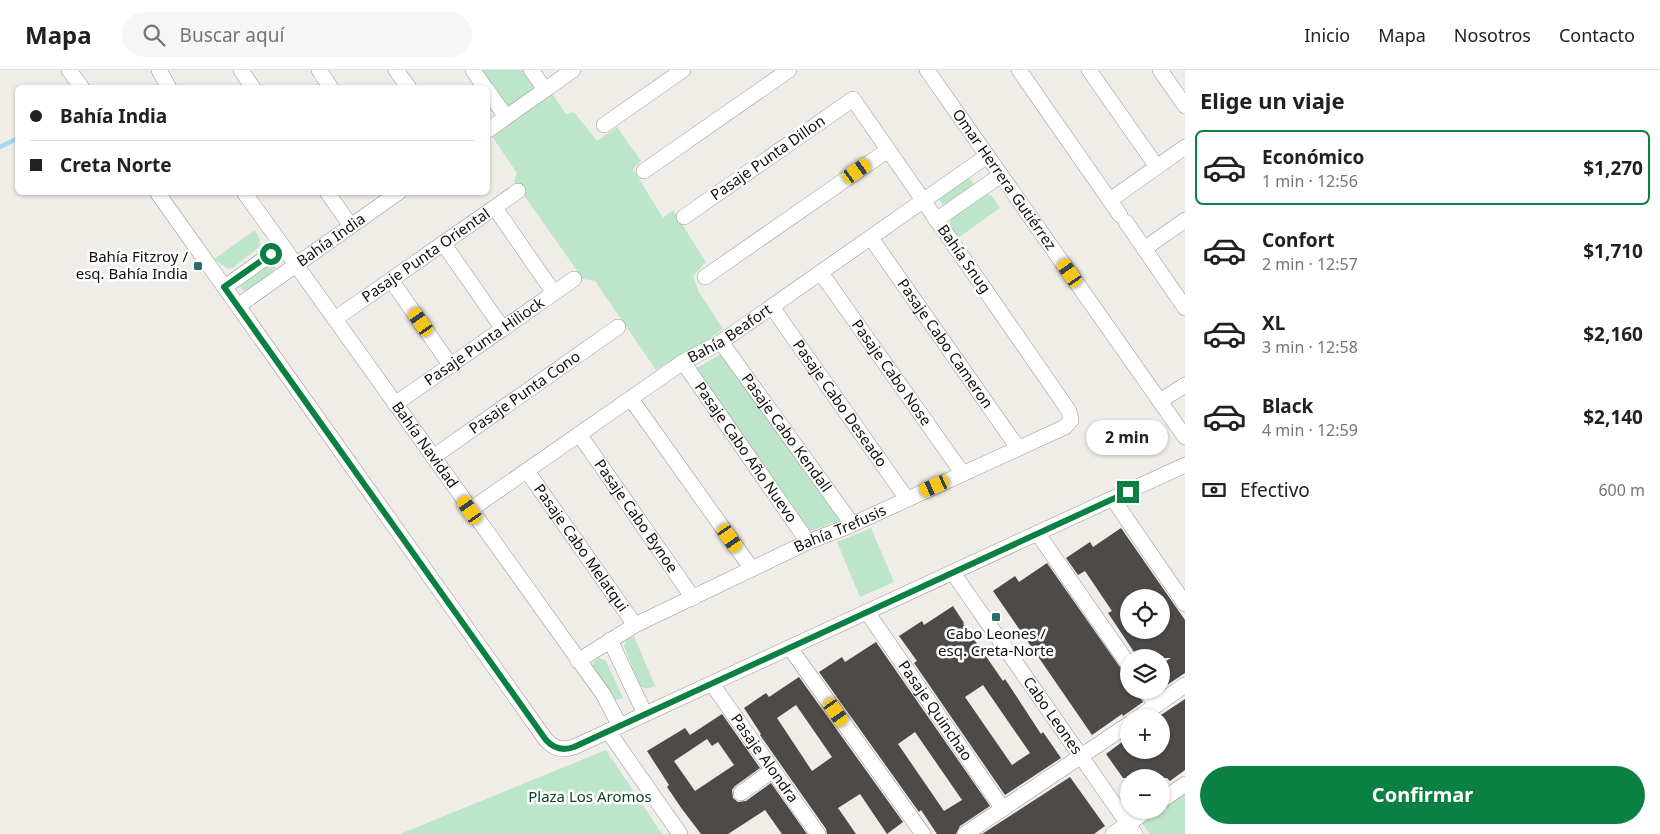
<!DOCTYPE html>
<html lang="es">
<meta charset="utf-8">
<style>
:root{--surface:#fff;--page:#f6f6f6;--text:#202124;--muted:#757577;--line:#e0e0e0;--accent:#0b8043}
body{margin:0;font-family:"Noto Sans",sans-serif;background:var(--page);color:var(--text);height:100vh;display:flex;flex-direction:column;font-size:19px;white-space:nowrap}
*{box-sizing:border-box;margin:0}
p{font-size:16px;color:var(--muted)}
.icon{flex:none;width:28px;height:28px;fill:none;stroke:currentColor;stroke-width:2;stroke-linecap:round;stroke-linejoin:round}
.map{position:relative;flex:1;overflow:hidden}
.details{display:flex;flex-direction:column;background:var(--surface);width:475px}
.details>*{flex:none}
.banner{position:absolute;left:15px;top:15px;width:475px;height:110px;border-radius:8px;box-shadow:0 1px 4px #0004;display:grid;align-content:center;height:110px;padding:0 15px;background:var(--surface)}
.tools{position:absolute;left:1120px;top:519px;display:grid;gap:10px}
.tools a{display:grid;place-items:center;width:50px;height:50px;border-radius:50%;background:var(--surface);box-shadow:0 1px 4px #0004;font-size:25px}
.end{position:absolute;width:22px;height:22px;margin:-11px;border:6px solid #0b8043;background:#fff;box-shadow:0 0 0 2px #fff}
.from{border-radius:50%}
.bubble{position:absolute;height:35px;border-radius:18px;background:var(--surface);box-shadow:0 1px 4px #0004;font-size:16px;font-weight:700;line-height:35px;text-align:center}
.car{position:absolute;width:15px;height:30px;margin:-15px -8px;border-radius:6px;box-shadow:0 0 4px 1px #0007;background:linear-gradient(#f5c518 24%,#345 0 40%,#f5c518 0 76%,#345 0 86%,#f5c518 0)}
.banner b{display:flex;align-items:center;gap:18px;height:48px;font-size:19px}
.banner b+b{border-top:1px solid var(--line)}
.banner i{width:12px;height:12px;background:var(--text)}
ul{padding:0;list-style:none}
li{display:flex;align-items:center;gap:15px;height:75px;margin:0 10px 8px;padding:0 5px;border:2px solid transparent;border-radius:8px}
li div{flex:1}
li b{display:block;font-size:19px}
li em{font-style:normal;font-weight:700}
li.current{border-color:var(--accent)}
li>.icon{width:45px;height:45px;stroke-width:1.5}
h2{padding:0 15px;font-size:22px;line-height:60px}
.pay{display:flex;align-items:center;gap:12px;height:55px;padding:0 15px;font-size:19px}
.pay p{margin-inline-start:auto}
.button{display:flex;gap:10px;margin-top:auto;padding:10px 15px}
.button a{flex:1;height:58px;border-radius:30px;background:var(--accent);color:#fff;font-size:20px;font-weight:700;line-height:58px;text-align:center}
header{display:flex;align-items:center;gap:30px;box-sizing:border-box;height:70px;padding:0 25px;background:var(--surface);border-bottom:1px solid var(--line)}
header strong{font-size:24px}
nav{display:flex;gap:28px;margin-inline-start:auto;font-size:18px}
.search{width:350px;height:45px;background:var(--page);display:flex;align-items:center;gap:12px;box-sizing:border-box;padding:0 18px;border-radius:28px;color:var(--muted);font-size:19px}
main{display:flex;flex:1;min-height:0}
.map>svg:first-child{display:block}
</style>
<header>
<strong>Mapa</strong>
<div class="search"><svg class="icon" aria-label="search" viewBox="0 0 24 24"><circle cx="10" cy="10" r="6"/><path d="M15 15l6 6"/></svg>Buscar aquí</div>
<nav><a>Inicio</a><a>Mapa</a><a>Nosotros</a><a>Contacto</a></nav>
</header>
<main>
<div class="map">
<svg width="1185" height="764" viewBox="0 0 1185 764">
<rect width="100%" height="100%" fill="#f0ede9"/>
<g fill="#bce5c9">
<path d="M478,0H525L538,19L505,39Z"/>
<path d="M551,22L566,44L574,42L597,71L617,57L641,91L633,99L663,148L673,140L706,192L693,206L699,222L723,259L696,278L680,285L656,300L595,211L583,209L514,111L517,103L491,65Z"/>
<path d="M968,106L975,115L944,136L938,128Z"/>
<path d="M984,125H991L1000,138L958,168L949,156L951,149Z"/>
<path d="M255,160L260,170L259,177L233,198L228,199L214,189Z"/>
<path d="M270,192L276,198L246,223L239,216Z"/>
<path d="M723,283L841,449L807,463L695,299Z"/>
<path d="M871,458L894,512L860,527L837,472Z"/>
<path d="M634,566L655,616C648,619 644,620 639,614L624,576L626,570Z"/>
<path d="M598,588L603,589L606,591L623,628L615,630L592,597L594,592Z"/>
<path d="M606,680L662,764H400Z"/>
<path d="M1185,722V764H1150L1141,752L1159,740H1161V738Z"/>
</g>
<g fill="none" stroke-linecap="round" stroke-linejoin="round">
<path stroke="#a0daf3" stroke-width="4.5" d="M0,77L18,68"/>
</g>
<g fill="#4d4a47" fill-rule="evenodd">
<path d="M1121,458L1185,550V603L1161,619V594L1171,588H1138L1108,543L1112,541L1085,501L1078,505L1066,488L1090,472L1093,477ZM1129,528H1161V560H1129Z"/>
<path d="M1047,493L1129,610V620H1136L1143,632L1123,646L1122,644L1092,665L993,521L1015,506L1019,512Z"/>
<path d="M953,536L964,553L963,554L983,582L1003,611L1005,609L1041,664L1043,662L1061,688L1005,725L914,593L917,591L899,566L922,551L924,555ZM983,615L1030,683L1012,695L965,627Z"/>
<path d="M876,572L990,736L960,756L956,764H937L921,740L919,742L819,602L842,587L845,592ZM915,662L962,730L944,741L898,674Z"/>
<path d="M799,607L903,752L887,764L860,724L838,738L856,764H827L826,759L760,665L761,664L744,638L766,623L769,627ZM796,635L832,687L812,701L777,648Z"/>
<path d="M1185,629V700L1170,711L1167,708H1123L1106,684L1122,672L1128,680H1161V645Z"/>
<path d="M722,644L760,698L735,716L732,720L733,728L738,732L746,731L771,713L807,764H782L765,740L728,764H701L682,739L667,717L669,715L647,681L685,658L690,665ZM707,669L712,676L718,672L734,695L695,721L674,691Z"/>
<path d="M1070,707L1105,756L1094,764H982Z"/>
</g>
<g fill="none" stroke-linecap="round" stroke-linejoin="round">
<defs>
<g id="minor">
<path d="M69,0L82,18"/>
<path d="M159,0L169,18"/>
<path d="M241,0L253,18"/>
<path d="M319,0L331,18"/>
<path d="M396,0L409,18"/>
<path d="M473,0L485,18"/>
<path d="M531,0L545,19"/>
<path id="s1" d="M927,0L1185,367"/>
<path d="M1019,0L1120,145"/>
<path d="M1089,0L1157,97"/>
<path d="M1160,0L1185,36"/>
<path d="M488,21L506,47"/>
<path d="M604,55L683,0"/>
<path d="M488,60L573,0"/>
<path d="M644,101L789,0"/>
<path d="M157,122L546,670C554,679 563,681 574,677L1185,395"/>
<path id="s2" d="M244,122L603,624L620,656"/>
<path d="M327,122L351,156"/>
<path d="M1110,130L1185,77"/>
<path d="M495,138L554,223"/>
<path d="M936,150L1001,105"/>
<path d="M1126,152L1185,238"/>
<path id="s3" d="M871,168L1018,378"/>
<path d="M443,173L503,259"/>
<path d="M1144,179L1185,150"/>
<path id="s4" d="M821,203L963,404"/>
<path d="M705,207L888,80"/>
<path d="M391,210L451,296"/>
<path d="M225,217L282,176"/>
<path id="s5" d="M238,236L399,122"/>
<path id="s6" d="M772,237L907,429"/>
<path id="s7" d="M335,249L518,121"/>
<path id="s8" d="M721,272L852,454"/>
<path id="s9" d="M683,292L808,472"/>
<path d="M631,329L752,499"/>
<path d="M1160,331L1185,315"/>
<path id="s10" d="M395,334L574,209"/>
<path id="s11" d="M579,364L693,528"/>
<path id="s12" d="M433,387L618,257"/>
<path id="s13" d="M527,401L635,555"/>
<path d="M1113,429L1185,534"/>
<path id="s14" d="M470,440L683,292L721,272L987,86"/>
<path d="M1038,464L1129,595"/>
<path id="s15" d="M953,503L1135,764"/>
<path id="s16" d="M867,542L1003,739"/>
<path d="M610,570L645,644"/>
<path d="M790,578L923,764"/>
<path id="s17" d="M578,591L635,555L808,472L849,456L1065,357L1071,350L1069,341L853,29L684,147"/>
<path id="s18" d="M712,614L818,764"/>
<path d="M1146,620L1156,635"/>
<path d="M1138,648L1185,615"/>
<path d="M608,661L680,764"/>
<path d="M741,723L773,700"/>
<path d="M1161,731L1185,714"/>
<path d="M965,764L1129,654"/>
<path d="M1113,764L1148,740"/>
</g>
</defs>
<use href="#minor" stroke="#979390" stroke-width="16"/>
<use href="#minor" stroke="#fff" stroke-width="15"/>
</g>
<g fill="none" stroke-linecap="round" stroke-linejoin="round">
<path stroke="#0b8043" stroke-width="6" d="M271,184L224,217L546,670C554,679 563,681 574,677L1128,422"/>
</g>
<g fill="#29716a" stroke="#fff" stroke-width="2">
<rect x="193" y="191" width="10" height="10" rx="2.5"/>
<rect x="991" y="542" width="10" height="10" rx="2.5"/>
</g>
<g text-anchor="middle" stroke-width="5" stroke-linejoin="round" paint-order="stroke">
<g font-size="15" fill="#11100f" stroke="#fff">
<text transform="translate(768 88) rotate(-35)" y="5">Pasaje Punta Dillon</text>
<text dy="5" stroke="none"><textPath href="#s1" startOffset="134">Omar Herrera Gutiérrez</textPath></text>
<text dy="5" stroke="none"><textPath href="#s5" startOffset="114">Bahía India</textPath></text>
<text dy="5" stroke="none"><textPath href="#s7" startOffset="111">Pasaje Punta Oriental</textPath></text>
<text transform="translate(964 189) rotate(55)" y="5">Bahía Snug</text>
<text dy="5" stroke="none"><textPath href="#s14" startOffset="314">Bahía Beafort</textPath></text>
<text dy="5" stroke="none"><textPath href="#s10" startOffset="109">Pasaje Punta Hiliock</textPath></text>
<text dy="5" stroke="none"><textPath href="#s3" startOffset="129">Pasaje Cabo Cameron</textPath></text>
<text dy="5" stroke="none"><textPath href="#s4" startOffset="122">Pasaje Cabo Nose</textPath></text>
<text dy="5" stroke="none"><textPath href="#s12" startOffset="112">Pasaje Punta Cono</textPath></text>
<text dy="5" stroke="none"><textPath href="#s6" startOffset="118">Pasaje Cabo Deseado</textPath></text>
<text dy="5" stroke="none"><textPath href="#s8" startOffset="112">Pasaje Cabo Kendall</textPath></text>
<text dy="5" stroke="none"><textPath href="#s2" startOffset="311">Bahía Navidad</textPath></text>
<text dy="5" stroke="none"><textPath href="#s9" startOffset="110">Pasaje Cabo Año Nuevo</textPath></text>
<text dy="5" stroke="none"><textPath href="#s11" startOffset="100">Pasaje Cabo Bynoe</textPath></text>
<text dy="5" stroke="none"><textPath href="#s17" startOffset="294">Bahía Trefusis</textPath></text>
<text dy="5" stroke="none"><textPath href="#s13" startOffset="94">Pasaje Cabo Melatqui</textPath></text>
<text dy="5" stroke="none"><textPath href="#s16" startOffset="120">Pasaje Quinchao</textPath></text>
<text dy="5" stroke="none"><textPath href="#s15" startOffset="174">Cabo Leones</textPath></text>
<text dy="5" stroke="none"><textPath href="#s18" startOffset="91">Pasaje Alondra</textPath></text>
</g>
<g font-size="15" fill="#11100f" stroke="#fff" text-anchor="end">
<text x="188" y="192">Bahía Fitzroy /<tspan x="188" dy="17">esq. Bahía India</tspan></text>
<text x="996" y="569" text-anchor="middle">Cabo Leones /<tspan x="996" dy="17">esq. Creta-Norte</tspan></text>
</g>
<g font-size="15" fill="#074526" stroke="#fff">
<text x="590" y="732">Plaza Los Aromos</text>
</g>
</g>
</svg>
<div class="tools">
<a><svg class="icon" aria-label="locate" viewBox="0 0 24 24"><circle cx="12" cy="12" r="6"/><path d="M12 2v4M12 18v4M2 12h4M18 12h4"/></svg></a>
<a><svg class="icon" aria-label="layers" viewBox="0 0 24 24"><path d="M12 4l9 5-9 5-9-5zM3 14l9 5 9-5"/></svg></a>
<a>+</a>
<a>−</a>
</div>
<i class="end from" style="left:271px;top:184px"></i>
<i class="end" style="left:1128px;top:422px"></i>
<div class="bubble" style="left:1086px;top:350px;width:82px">2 min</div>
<i class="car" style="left:857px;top:101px;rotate:55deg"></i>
<i class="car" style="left:1070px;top:203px;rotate:325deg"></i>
<i class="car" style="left:421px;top:252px;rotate:325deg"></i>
<i class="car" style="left:935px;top:416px;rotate:246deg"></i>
<i class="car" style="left:470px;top:440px;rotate:325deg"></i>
<i class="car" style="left:730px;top:468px;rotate:145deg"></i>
<i class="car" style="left:836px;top:642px;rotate:145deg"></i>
<div class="banner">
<b><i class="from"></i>Bahía India</b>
<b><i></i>Creta Norte</b>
</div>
</div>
<section class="details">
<h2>Elige un viaje</h2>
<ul>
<li class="current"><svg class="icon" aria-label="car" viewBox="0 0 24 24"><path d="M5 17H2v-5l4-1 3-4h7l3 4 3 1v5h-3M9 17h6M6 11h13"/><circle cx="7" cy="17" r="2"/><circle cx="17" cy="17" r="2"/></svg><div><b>Económico</b><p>1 min · 12:56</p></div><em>$1,270</em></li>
<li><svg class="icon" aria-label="car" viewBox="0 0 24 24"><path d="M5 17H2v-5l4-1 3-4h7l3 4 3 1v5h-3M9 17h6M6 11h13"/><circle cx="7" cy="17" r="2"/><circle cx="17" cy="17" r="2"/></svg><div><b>Confort</b><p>2 min · 12:57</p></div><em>$1,710</em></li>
<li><svg class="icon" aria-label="car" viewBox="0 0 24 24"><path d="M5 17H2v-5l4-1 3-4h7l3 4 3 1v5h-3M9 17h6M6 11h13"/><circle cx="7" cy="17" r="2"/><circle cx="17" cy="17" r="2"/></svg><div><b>XL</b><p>3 min · 12:58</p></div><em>$2,160</em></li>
<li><svg class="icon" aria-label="car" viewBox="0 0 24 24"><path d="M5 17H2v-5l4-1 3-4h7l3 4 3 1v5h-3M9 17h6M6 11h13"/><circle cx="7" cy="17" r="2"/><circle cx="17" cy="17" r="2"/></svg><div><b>Black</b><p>4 min · 12:59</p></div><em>$2,140</em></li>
</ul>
<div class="pay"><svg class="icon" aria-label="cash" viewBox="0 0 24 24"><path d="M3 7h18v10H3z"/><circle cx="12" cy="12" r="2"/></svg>Efectivo<p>600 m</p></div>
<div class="button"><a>Confirmar</a></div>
</section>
</main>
